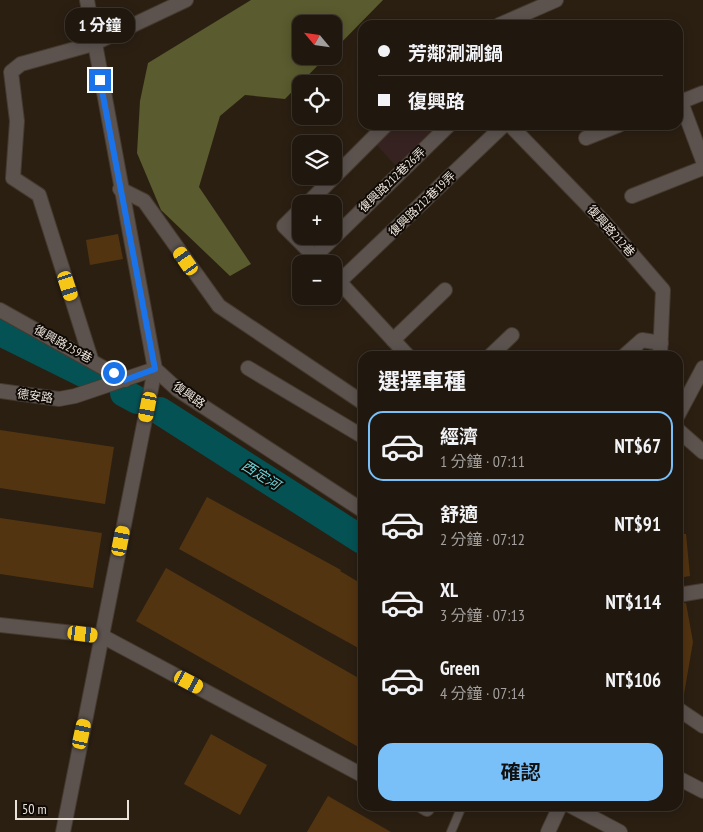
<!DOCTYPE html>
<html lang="zh-TW">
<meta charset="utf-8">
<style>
:root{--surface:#20170e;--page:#282017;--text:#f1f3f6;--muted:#a29f9e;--line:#3d362e;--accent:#79bff8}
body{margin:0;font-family:"PT Sans Narrow","Noto Sans TC",sans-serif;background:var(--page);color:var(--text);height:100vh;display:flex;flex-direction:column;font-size:19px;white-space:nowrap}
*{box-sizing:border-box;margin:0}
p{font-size:16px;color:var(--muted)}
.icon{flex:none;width:28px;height:28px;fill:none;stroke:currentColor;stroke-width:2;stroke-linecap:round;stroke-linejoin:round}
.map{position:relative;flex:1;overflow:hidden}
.details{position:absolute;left:358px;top:351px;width:325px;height:460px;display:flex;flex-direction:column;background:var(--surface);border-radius:15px;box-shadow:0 2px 12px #0003,0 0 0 1px var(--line)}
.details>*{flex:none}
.banner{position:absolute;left:358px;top:20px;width:325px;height:110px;border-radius:15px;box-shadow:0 2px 12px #0003,0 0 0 1px var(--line);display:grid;align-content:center;height:110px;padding:0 20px;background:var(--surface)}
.needle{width:32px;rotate:299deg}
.buttons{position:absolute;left:292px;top:15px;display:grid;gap:10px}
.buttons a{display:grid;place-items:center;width:50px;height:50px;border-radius:10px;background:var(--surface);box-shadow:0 2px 12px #0003,0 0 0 1px var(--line);font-size:25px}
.scale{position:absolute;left:15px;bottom:12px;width:114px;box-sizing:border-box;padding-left:5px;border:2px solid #eae1d9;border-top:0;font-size:14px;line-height:18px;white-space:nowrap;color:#eae1d9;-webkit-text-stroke:4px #0f0a05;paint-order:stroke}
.end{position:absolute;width:22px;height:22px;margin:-11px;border:6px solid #1a73e8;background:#fff;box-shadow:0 0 0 2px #fff}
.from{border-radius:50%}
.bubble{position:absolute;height:35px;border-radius:15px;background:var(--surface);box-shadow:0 2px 12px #0003,0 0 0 1px var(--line);font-size:16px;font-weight:700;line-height:35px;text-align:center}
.car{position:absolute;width:15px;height:30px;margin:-15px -8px;border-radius:6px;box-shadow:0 0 4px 1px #0007;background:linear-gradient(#f5c518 24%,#345 0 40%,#f5c518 0 76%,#345 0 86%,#f5c518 0)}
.banner b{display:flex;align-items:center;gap:18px;height:48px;font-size:19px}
.banner b+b{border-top:1px solid var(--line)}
.banner i{width:12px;height:12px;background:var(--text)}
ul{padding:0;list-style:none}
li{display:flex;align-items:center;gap:15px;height:70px;margin:0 10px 8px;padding:0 10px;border:2px solid transparent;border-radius:15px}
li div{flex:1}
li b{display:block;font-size:19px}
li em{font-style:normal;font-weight:700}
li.on{border-color:var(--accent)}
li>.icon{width:45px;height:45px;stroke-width:1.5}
h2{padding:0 20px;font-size:22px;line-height:60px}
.cta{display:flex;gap:10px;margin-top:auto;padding:10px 20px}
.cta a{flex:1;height:58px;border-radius:15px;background:var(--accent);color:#111;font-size:20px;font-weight:700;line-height:58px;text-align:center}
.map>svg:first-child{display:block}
</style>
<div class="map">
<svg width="703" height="832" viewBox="0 0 703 832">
<rect width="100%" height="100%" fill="#2b1f12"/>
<path fill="#362321" d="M386,125H445L400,170L372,140Z"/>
<path fill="#5a5b2e" d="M251,0H383L334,50V24H301V56H327L285,99L245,95L220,116L199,187L251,264L230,276L161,210L137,153L140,101L148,63Z"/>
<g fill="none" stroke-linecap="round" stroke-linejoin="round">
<g stroke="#055255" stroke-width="28">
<path d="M0,332L93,378"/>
<path d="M124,393L137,400"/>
<path d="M160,411L362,540"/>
</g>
</g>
<g fill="#533411">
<path d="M118,234L123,259L90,265L86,240Z"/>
<path d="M0,430L114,447L105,504L0,488Z"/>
<path d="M207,497L341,570L340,571L362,584V650L179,549Z"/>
<path d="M0,518L102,533L93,588L0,574Z"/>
<path d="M678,534H686L690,576L678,578Z"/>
<path d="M166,568L362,680V749L136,621Z"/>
<path d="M686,603L693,642L684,694H678V604Z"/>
<path d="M211,734L267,765L240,815L184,784Z"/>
<path d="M328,796L391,832H307Z"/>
</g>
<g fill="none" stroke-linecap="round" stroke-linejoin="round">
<defs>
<path id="service" d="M451,832L462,806"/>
<g id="minor">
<path d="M499,25L556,0"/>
<path d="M681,102L703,161"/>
<path d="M678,103L703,93"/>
<path d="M510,125L604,222L663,290L660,356"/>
<path d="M586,138L619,125"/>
<path d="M120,189L144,201L219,306L362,402"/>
<path d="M632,196L703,168"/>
<path d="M307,204L386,125"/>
<path d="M301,209L284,226L322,264"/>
<path d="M315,256L449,125"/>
<path d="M334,276L408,356"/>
<path d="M339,282L504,125"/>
<path d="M0,310L125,380"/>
<path d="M393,340L445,290"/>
<path d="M490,356L512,335"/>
<path d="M624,356L642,340L661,343"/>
<path d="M91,359L39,195L13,178L17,121L11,72L21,64L93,44L186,0"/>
<path d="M248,368L362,436"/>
<path d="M0,391L59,399L75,396L155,369"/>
<path d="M678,415L703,368"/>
<path d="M678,430L703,452"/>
<path d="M0,625L102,636L362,775"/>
<path d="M678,709L703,726"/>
<path d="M678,778L703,791"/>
<path d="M422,806L427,809L428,806"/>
<path d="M571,806L620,832"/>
<path d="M63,832L155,369"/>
<path d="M548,832L560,806"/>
</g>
<g id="tertiary">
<path d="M87,0L155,369L178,390L362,510"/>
<path d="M678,595L703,591"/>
</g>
</defs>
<use href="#service" stroke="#463a2e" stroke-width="10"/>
<use href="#minor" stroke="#463a2e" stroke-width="16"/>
<use href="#tertiary" stroke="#463a2e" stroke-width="16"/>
<use href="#service" stroke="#5c534f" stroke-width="8"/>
<use href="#minor" stroke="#5c534f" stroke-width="14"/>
<use href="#tertiary" stroke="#5c534f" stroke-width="14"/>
</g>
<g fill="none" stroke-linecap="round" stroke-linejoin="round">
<path stroke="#1a73e8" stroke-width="6" d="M100,80L155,369L125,380L114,373"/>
</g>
<g text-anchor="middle" stroke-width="4" stroke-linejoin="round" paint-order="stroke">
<g font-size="12" fill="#eae1d9" stroke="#0f0a05">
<text transform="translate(392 180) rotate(-44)" y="4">復興路212巷26弄</text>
<text transform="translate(422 204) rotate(-44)" y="4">復興路212巷19弄</text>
<text transform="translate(611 231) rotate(48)" y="4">復興路212巷</text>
<text transform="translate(63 344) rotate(29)" y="4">復興路259巷</text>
<text transform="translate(189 395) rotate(35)" y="4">復興路</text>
<text transform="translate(35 396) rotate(8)" y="4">德安路</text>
</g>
<g font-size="14" font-style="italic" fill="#6ad1d7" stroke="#0f0a05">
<text transform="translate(261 475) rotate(32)" y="5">西定河</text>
</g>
</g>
</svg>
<div class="buttons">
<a><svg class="needle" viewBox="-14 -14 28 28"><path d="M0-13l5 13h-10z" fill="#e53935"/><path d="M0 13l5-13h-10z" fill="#a29f9e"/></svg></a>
<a><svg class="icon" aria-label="locate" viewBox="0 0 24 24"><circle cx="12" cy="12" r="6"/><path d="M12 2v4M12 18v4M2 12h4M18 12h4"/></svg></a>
<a><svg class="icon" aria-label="layers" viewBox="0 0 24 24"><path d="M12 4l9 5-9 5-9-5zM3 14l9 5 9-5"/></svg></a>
<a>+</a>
<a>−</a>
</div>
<div class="scale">50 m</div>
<i class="end from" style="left:114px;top:373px"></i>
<i class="end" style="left:100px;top:80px"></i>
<div class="bubble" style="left:65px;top:8px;width:70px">1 分鐘</div>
<i class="car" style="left:186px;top:261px;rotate:325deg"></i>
<i class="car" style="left:68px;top:286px;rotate:162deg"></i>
<i class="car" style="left:148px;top:407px;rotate:191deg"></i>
<i class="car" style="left:121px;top:541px;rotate:11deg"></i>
<i class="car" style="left:83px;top:634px;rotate:97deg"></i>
<i class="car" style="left:189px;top:682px;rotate:118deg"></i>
<i class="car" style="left:82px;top:734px;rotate:12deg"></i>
<div class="banner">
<b><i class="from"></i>芳鄰涮涮鍋</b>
<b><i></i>復興路</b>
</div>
<section class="details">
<h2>選擇車種</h2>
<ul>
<li class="on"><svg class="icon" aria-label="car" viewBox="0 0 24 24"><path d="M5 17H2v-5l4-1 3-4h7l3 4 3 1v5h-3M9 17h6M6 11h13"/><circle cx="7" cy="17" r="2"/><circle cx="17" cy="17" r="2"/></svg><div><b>經濟</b><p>1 分鐘 · 07:11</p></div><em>NT$67</em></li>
<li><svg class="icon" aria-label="car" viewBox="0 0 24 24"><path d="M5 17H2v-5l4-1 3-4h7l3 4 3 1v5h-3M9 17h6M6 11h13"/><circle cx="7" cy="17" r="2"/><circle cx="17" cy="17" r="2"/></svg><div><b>舒適</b><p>2 分鐘 · 07:12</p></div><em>NT$91</em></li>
<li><svg class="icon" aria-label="car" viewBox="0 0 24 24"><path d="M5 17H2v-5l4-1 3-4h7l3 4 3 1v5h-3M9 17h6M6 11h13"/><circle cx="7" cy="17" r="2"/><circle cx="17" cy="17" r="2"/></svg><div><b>XL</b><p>3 分鐘 · 07:13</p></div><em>NT$114</em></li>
<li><svg class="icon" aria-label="car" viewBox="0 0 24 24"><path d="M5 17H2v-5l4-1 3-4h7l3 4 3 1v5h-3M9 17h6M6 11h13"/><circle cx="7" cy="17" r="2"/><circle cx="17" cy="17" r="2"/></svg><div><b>Green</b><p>4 分鐘 · 07:14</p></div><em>NT$106</em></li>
</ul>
<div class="cta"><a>確認</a></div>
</section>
</div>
